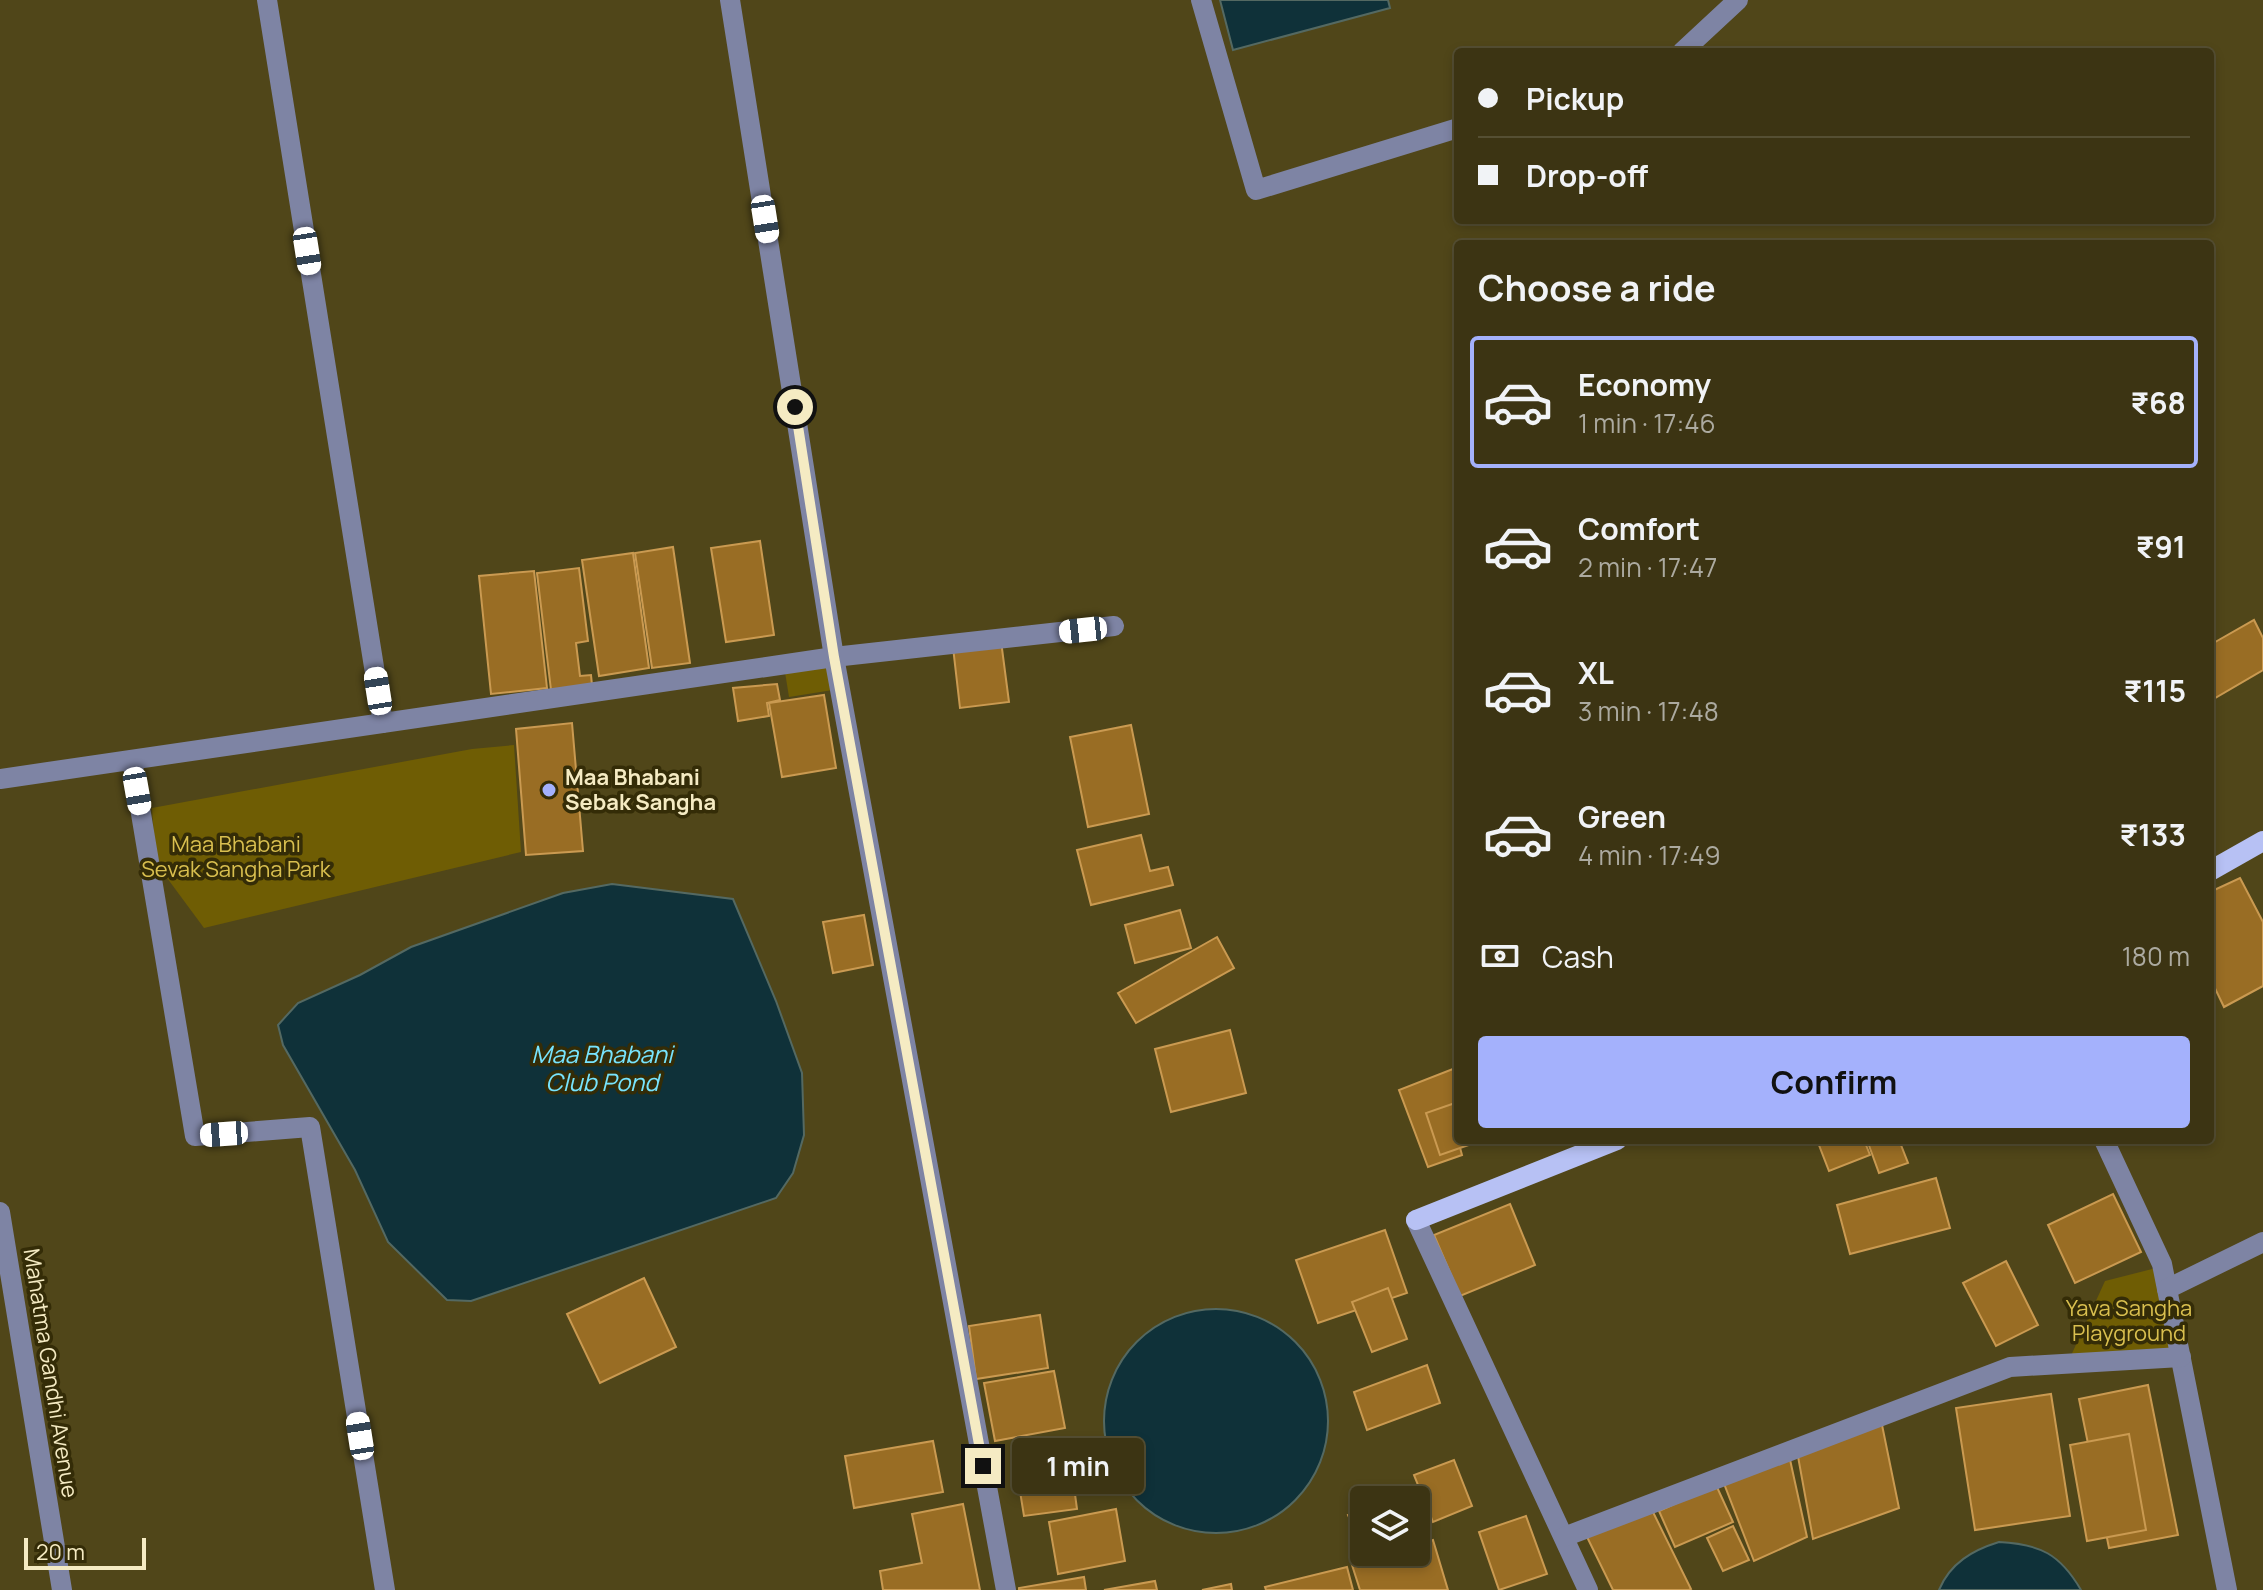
<!DOCTYPE html>
<meta charset="utf-8">
<style>
:root{--surface:#3c3413;--page:#433c1c;--text:#f1f3f6;--muted:#acaaa0;--line:#554f33;--accent:#a4b1fc}
body{margin:0;font-family:Manrope,sans-serif;background:var(--page);color:var(--text);height:100vh;display:flex;flex-direction:column;font-size:30px;white-space:nowrap}
*{box-sizing:border-box;margin:0}
p{font-size:26px;color:var(--muted)}
.icon{flex:none;width:44px;height:44px;fill:none;stroke:currentColor;stroke-width:2;stroke-linecap:round;stroke-linejoin:round}
.map{position:relative;flex:1;overflow:hidden}
.details{position:absolute;left:1454px;top:240px;width:760px;height:904px;display:flex;flex-direction:column;background:var(--surface);border-radius:8px;box-shadow:0 4px 12px #0003,0 0 0 2px var(--line)}
.details>*{flex:none}
.hud{position:absolute;left:1454px;top:48px;width:760px;height:176px;border-radius:8px;box-shadow:0 4px 12px #0003,0 0 0 2px var(--line);display:grid;align-content:center;height:176px;padding:0 24px;background:var(--surface)}
.controls{position:absolute;left:1350px;top:1486px;display:grid;gap:16px}
.controls a{display:grid;place-items:center;width:80px;height:80px;border-radius:8px;background:var(--surface);box-shadow:0 4px 12px #0003,0 0 0 2px var(--line);font-size:40px}
.scale{position:absolute;left:24px;bottom:20px;width:122px;box-sizing:border-box;padding-left:8px;border:4px solid #f5ebc3;border-top:0;font-size:22px;line-height:28px;white-space:nowrap;color:#f5ebc3;-webkit-text-stroke:6px #342c07;paint-order:stroke}
.end{position:absolute;width:36px;height:36px;margin:-18px;border:10px solid #f5ebc3;background:#111;box-shadow:0 0 0 4px #111}
.from{border-radius:50%}
.bubble{position:absolute;height:56px;border-radius:8px;background:var(--surface);box-shadow:0 4px 12px #0003,0 0 0 2px var(--line);font-size:26px;font-weight:700;line-height:56px;text-align:center}
.car{position:absolute;width:24px;height:48px;margin:-24px -12px;border-radius:10px;box-shadow:0 0 6px 2px #0007;background:linear-gradient(#fff 24%,#345 0 40%,#fff 0 76%,#345 0 86%,#fff 0)}
.hud b{display:flex;align-items:center;gap:28px;height:76px;font-size:30px}
.hud b+b{border-top:2px solid var(--line)}
.hud i{width:20px;height:20px;background:var(--text)}
ul{padding:0;list-style:none}
li{display:flex;align-items:center;gap:24px;height:132px;margin:0 16px 12px;padding:0 8px;border:4px solid transparent;border-radius:8px}
li div{flex:1}
li b{display:block;font-size:30px}
li em{font-style:normal;font-weight:700}
li.active{border-color:var(--accent)}
li>.icon{width:72px;height:72px;stroke-width:1.5}
h2{padding:0 24px;font-size:36px;line-height:96px}
.pay{display:flex;align-items:center;gap:20px;height:88px;padding:0 24px;font-size:30px}
.pay p{margin-inline-start:auto}
.primary-button{display:flex;gap:16px;margin-top:auto;padding:16px 24px}
.primary-button a{flex:1;height:92px;border-radius:8px;background:var(--accent);color:#111;font-size:32px;font-weight:700;line-height:92px;text-align:center}
.map>svg:first-child{display:block}
</style>
<div class="map">
<svg width="2263" height="1590" viewBox="0 0 2263 1590">
<rect width="100%" height="100%" fill="#504619"/>
<g fill="#6f5d04">
<path d="M833,658L839,689L789,697L784,666Z"/>
<path d="M514,745L521,852L204,928L156,863L152,808L472,749Z"/>
<path d="M2156,1268L2175,1355L2069,1360L2105,1281Z"/>
</g>
<g fill="#0f3139" stroke="#546962" stroke-width="2">
<path d="M1220,0H1388L1390,8L1233,50Z"/>
<path d="M612,884L733,899L776,1001L802,1073L804,1135L793,1173L776,1198L471,1301L447,1300L388,1242L355,1170L283,1045L278,1025L298,1003L360,975L411,947L563,893Z"/>
<circle cx="1216" cy="1421" r="112"/>
<path d="M1999,1542C2040,1544 2060,1554 2081,1590H1939C1950,1563 1973,1550 1999,1542Z"/>
</g>
<g fill="#996d24" stroke="#ca9a51" stroke-width="2">
<path d="M760,541L774,635L726,642L711,548Z"/>
<path d="M673,547L690,663L652,668L635,553Z"/>
<path d="M633,553L649,668L599,676L582,560Z"/>
<path d="M579,568L588,641L576,643L580,676L591,675L592,685L551,690L537,573Z"/>
<path d="M534,571L547,688L491,694L479,576Z"/>
<path d="M2254,620L2263,638V670L2210,701V645Z"/>
<path d="M1001,641L1009,702L960,708L953,647Z"/>
<path d="M777,684L780,700L767,703L769,716L738,721L733,688Z"/>
<path d="M824,695L836,768L782,777L769,703Z"/>
<path d="M572,723L583,851L526,855L516,729Z"/>
<path d="M1131,725L1149,814L1088,827L1070,737Z"/>
<path d="M1141,835L1150,871L1168,867L1173,885L1091,905L1077,850Z"/>
<path d="M2240,878L2263,922V986L2224,1007L2210,978V892Z"/>
<path d="M1180,910L1191,948L1135,963L1125,925Z"/>
<path d="M864,915L873,965L833,973L823,922Z"/>
<path d="M1217,937L1234,968L1136,1023L1118,993Z"/>
<path d="M1230,1030L1246,1093L1171,1112L1155,1049Z"/>
<path d="M1458,1067V1140L1462,1155L1428,1167L1399,1090Z"/>
<path d="M1458,1102V1140H1483L1440,1155L1426,1113Z"/>
<path d="M1817,1140H1864L1870,1155L1829,1171Z"/>
<path d="M1867,1140H1899L1908,1163L1879,1173Z"/>
<path d="M1936,1178L1950,1228L1850,1254L1837,1205Z"/>
<path d="M2113,1194L2141,1252L2075,1283L2048,1225Z"/>
<path d="M1510,1204L1535,1265L1460,1296L1434,1235Z"/>
<path d="M1385,1230L1407,1293L1318,1323L1296,1260Z"/>
<path d="M2006,1261L2038,1325L1996,1346L1963,1283Z"/>
<path d="M644,1278L676,1347L600,1383L567,1314Z"/>
<path d="M1388,1288L1407,1339L1372,1352L1352,1302Z"/>
<path d="M1040,1315L1048,1368L976,1379L969,1326Z"/>
<path d="M1427,1365L1440,1403L1367,1430L1354,1392Z"/>
<path d="M1054,1371L1065,1428L995,1441L984,1383Z"/>
<path d="M2148,1385L2178,1535L2109,1548L2079,1399Z"/>
<path d="M2051,1394L2070,1516L1975,1530L1956,1408Z"/>
<path d="M1881,1420L1899,1508L1813,1539L1797,1451Z"/>
<path d="M2129,1434L2146,1530L2087,1541L2070,1445Z"/>
<path d="M933,1441L943,1492L854,1508L845,1456Z"/>
<path d="M1789,1455L1807,1537L1754,1561L1723,1481Z"/>
<path d="M1454,1460L1472,1506L1433,1522L1414,1475Z"/>
<path d="M1071,1465L1077,1509L1024,1516L1017,1473Z"/>
<path d="M1716,1485L1733,1522L1675,1547L1659,1511Z"/>
<path d="M963,1504L980,1590H883L880,1571L922,1563L912,1514Z"/>
<path d="M1650,1506L1691,1589L1689,1590H1613L1587,1537Z"/>
<path d="M1364,1508V1550L1348,1515Z"/>
<path d="M1116,1509L1125,1561L1058,1574L1049,1522Z"/>
<path d="M1526,1516L1547,1574L1499,1590L1479,1532Z"/>
<path d="M1733,1526L1749,1560L1723,1571L1707,1538Z"/>
<path d="M1433,1540L1448,1590H1360L1352,1565L1395,1552H1416V1545Z"/>
<path d="M1347,1567L1353,1590H1266L1265,1587Z"/>
<path d="M1084,1577L1086,1590H1019V1588Z"/>
<path d="M1155,1581L1157,1590H1104Z"/>
<path d="M1231,1584L1232,1590H1202Z"/>
</g>
<g fill="none" stroke-linecap="round" stroke-linejoin="round">
<g stroke="#7e84a4" stroke-width="20">
<path d="M267,0L383,723"/>
<path d="M730,0L834,657L1006,1590"/>
<path d="M1201,0L1256,190L1458,128"/>
<path d="M1682,52L1738,0"/>
<path d="M132,760L195,1136L310,1127L385,1590"/>
<path d="M0,779L834,657L1114,626"/>
<path d="M2104,1140L2162,1264L2227,1590"/>
<path d="M0,1212L62,1590"/>
<path d="M1416,1220L1588,1590"/>
<path d="M2167,1289L2263,1242"/>
<path d="M1564,1537L2010,1367L2181,1357"/>
</g>
<g stroke="#b7c1f4" stroke-width="20">
<path d="M2210,871L2263,841"/>
<path d="M1416,1220L1617,1140"/>
</g>
</g>
<g fill="none" stroke-linecap="round" stroke-linejoin="round">
<path stroke="#f5ebc3" stroke-width="10" d="M795,407L834,657L983,1466"/>
</g>
<circle fill="#a4b1fc" stroke="#342c07" stroke-width="3" cx="549" cy="790" r="8"/>
<g text-anchor="middle" stroke-width="7" stroke-linejoin="round" paint-order="stroke">
<g font-size="22" font-weight="bold" fill="#f5ebc3" stroke="#342c07" text-anchor="start">
<text x="565" y="785">Maa Bhabani<tspan x="565" dy="25">Sebak Sangha</tspan></text>
</g>
<g font-size="22" fill="#d9bf4f" stroke="#342c07">
<text x="236" y="852">Maa Bhabani<tspan x="236" dy="25">Sevak Sangha Park</tspan></text>
<text x="2129" y="1316">Yava Sangha<tspan x="2129" dy="25">Playground</tspan></text>
</g>
<g font-size="22" fill="#f5ebc3" stroke="#342c07">
<text transform="translate(51 1373) rotate(81)" y="8">Mahatma Gandhi Avenue</text>
</g>
<g font-size="24" font-style="italic" fill="#77e4fe" stroke="#342c07">
<text x="602" y="1063">Maa Bhabani<tspan x="602" dy="28">Club Pond</tspan></text>
</g>
</g>
</svg>
<div class="controls">
<a><svg class="icon" aria-label="layers" viewBox="0 0 24 24"><path d="M12 4l9 5-9 5-9-5zM3 14l9 5 9-5"/></svg></a>
</div>
<div class="scale">20 m</div>
<i class="end from" style="left:795px;top:407px"></i>
<i class="end" style="left:983px;top:1466px"></i>
<div class="bubble" style="left:1012px;top:1438px;width:132px">1 min</div>
<i class="car" style="left:765px;top:219px;rotate:171deg"></i>
<i class="car" style="left:307px;top:251px;rotate:171deg"></i>
<i class="car" style="left:1083px;top:630px;rotate:264deg"></i>
<i class="car" style="left:378px;top:691px;rotate:351deg"></i>
<i class="car" style="left:137px;top:791px;rotate:170deg"></i>
<i class="car" style="left:224px;top:1134px;rotate:266deg"></i>
<i class="car" style="left:360px;top:1436px;rotate:351deg"></i>
<div class="hud">
<b><i class="from"></i>Pickup</b>
<b><i></i>Drop-off</b>
</div>
<section class="details">
<h2>Choose a ride</h2>
<ul>
<li class="active"><svg class="icon" aria-label="car" viewBox="0 0 24 24"><path d="M5 17H2v-5l4-1 3-4h7l3 4 3 1v5h-3M9 17h6M6 11h13"/><circle cx="7" cy="17" r="2"/><circle cx="17" cy="17" r="2"/></svg><div><b>Economy</b><p>1 min · 17:46</p></div><em>₹68</em></li>
<li><svg class="icon" aria-label="car" viewBox="0 0 24 24"><path d="M5 17H2v-5l4-1 3-4h7l3 4 3 1v5h-3M9 17h6M6 11h13"/><circle cx="7" cy="17" r="2"/><circle cx="17" cy="17" r="2"/></svg><div><b>Comfort</b><p>2 min · 17:47</p></div><em>₹91</em></li>
<li><svg class="icon" aria-label="car" viewBox="0 0 24 24"><path d="M5 17H2v-5l4-1 3-4h7l3 4 3 1v5h-3M9 17h6M6 11h13"/><circle cx="7" cy="17" r="2"/><circle cx="17" cy="17" r="2"/></svg><div><b>XL</b><p>3 min · 17:48</p></div><em>₹115</em></li>
<li><svg class="icon" aria-label="car" viewBox="0 0 24 24"><path d="M5 17H2v-5l4-1 3-4h7l3 4 3 1v5h-3M9 17h6M6 11h13"/><circle cx="7" cy="17" r="2"/><circle cx="17" cy="17" r="2"/></svg><div><b>Green</b><p>4 min · 17:49</p></div><em>₹133</em></li>
</ul>
<div class="pay"><svg class="icon" aria-label="cash" viewBox="0 0 24 24"><path d="M3 7h18v10H3z"/><circle cx="12" cy="12" r="2"/></svg>Cash<p>180 m</p></div>
<div class="primary-button"><a>Confirm</a></div>
</section>
</div>
